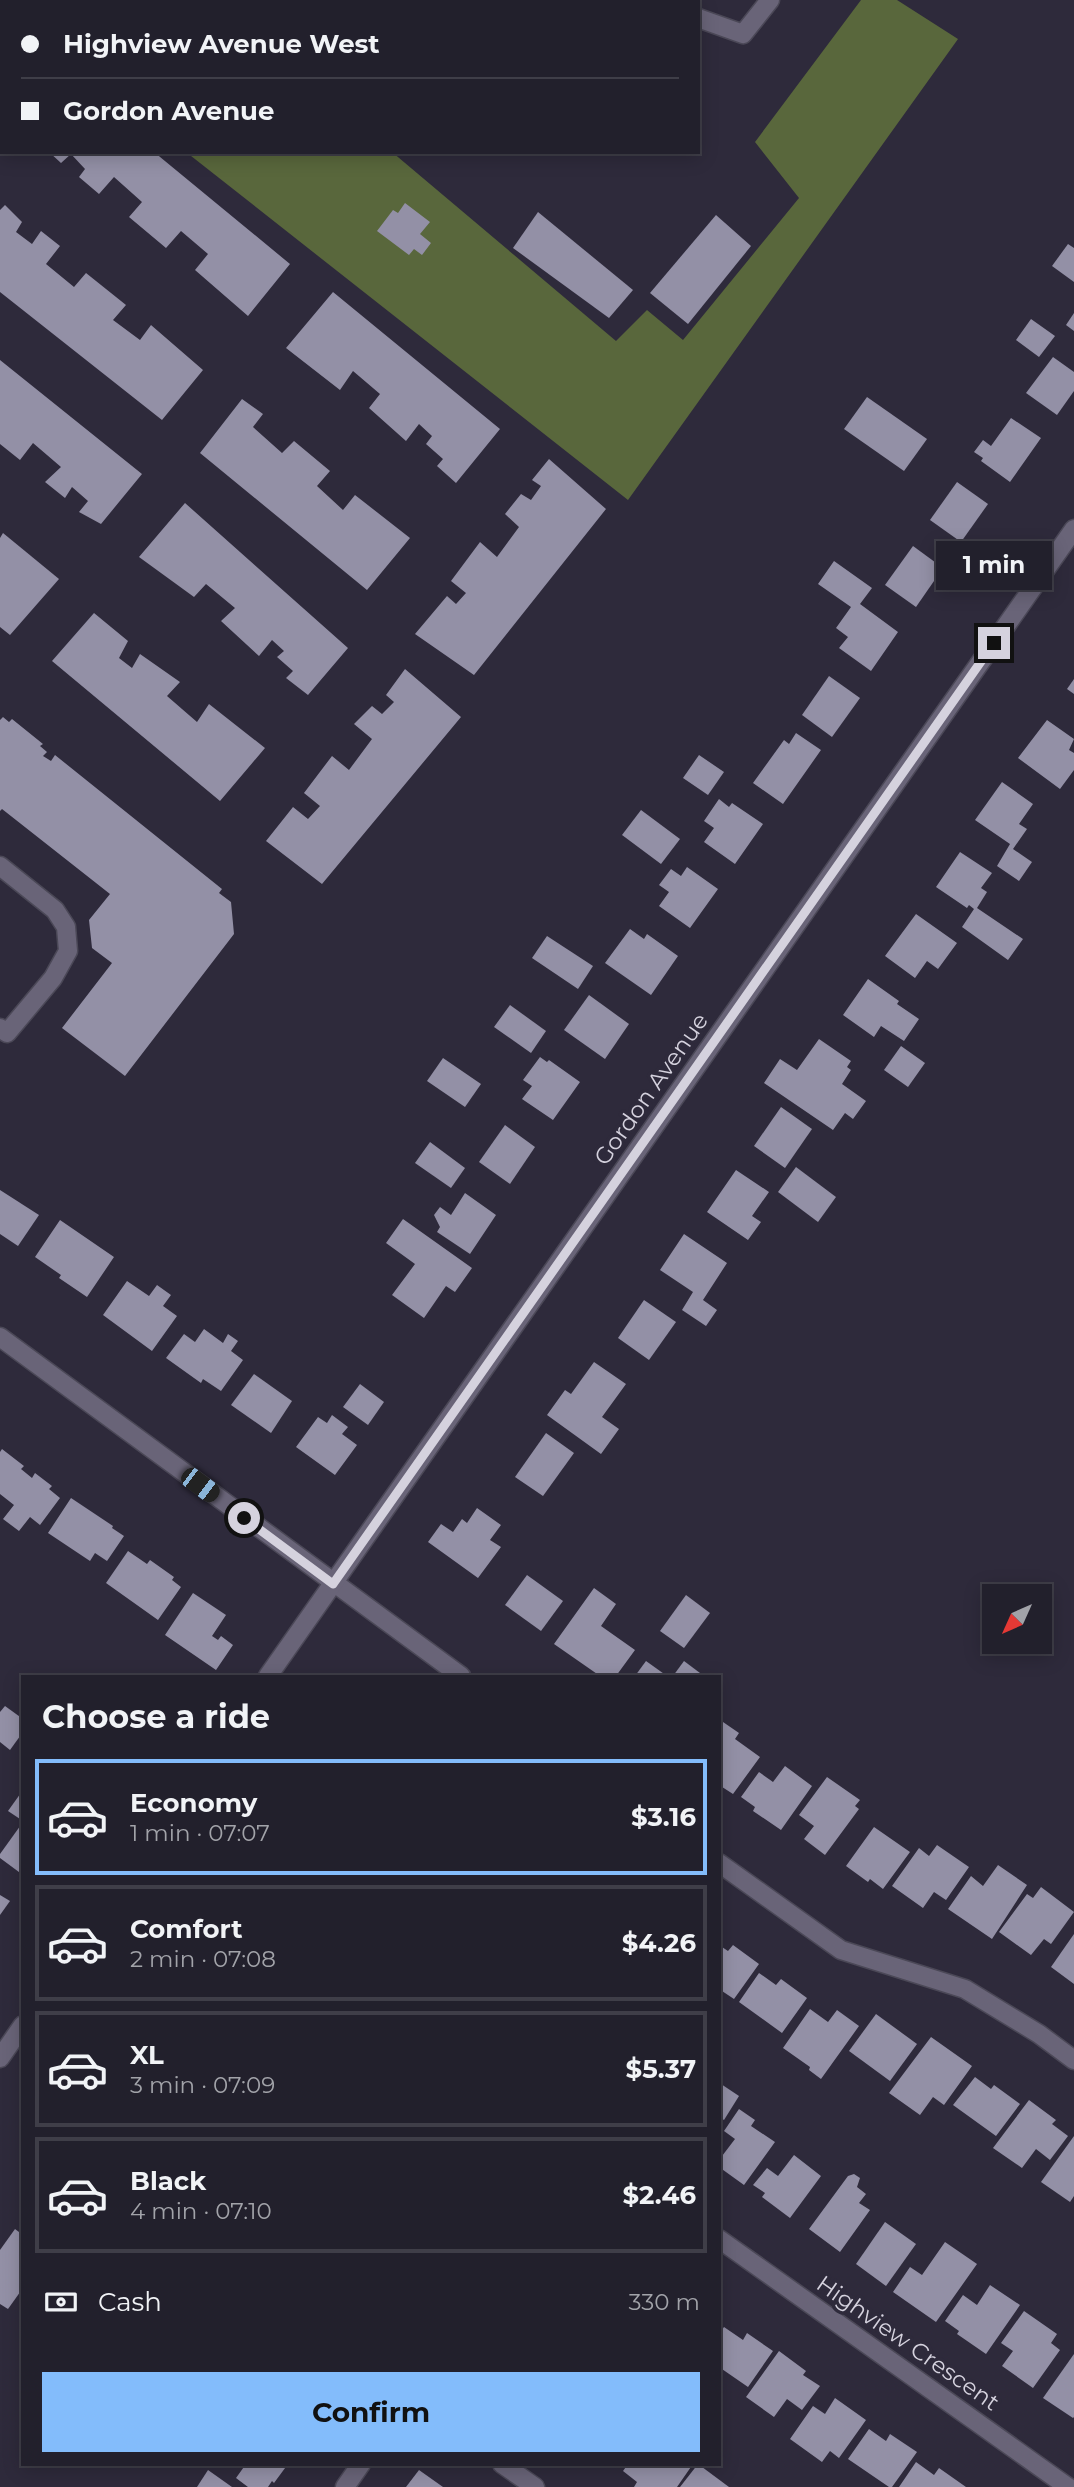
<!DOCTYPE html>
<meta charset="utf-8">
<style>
:root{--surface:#22202c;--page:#2e2d38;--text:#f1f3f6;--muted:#a2a3a9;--line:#3f3e48;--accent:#83bcfb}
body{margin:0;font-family:Montserrat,sans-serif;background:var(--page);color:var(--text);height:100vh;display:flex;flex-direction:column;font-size:26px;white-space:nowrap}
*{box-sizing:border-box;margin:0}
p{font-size:23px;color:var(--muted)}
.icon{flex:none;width:38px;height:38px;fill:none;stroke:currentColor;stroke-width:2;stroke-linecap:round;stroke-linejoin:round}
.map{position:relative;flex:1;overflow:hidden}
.drawer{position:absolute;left:21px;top:1675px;width:700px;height:791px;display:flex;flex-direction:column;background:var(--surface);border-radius:0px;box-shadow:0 4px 18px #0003,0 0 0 2px var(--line)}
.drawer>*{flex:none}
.top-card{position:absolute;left:0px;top:0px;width:700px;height:154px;box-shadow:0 4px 18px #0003,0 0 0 2px var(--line);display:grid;align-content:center;height:154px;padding:0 21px;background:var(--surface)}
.needle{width:46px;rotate:225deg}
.buttons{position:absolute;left:982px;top:1584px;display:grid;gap:14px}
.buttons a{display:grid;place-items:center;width:70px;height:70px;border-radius:0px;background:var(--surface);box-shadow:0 4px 18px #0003,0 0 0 2px var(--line);font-size:35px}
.end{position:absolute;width:32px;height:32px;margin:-16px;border:9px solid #d5d2de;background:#111;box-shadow:0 0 0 4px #111}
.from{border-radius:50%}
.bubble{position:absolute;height:49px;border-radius:0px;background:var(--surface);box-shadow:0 4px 18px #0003,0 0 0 2px var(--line);font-size:23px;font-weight:700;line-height:49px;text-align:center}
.car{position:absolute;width:21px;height:42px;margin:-21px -10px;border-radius:9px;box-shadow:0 0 5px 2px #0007;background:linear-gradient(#222 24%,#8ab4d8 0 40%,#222 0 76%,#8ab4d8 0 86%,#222 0)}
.top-card b{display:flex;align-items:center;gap:24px;height:66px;font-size:26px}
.top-card b+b{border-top:2px solid var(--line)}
.top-card i{width:18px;height:18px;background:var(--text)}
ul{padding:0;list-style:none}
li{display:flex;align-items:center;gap:21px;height:116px;margin:0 14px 10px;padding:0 7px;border:4px solid var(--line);border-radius:0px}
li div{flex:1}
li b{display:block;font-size:26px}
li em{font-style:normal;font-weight:700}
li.active{border-color:var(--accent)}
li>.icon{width:63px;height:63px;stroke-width:1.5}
h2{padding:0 21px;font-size:32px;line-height:84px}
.pay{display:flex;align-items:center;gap:18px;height:77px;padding:0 21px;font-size:26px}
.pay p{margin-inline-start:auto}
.cta{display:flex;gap:14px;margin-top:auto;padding:14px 21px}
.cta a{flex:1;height:80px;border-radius:0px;background:var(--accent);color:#111;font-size:28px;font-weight:700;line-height:80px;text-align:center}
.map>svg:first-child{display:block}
</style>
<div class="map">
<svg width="1074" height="2487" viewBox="0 0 1074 2487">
<rect width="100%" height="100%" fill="#2e2a3b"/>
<path fill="#59673c" d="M861,0H897L958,39L628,500L186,152H392L616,341L647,310L683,340L799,198L755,142Z"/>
<g fill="#9390a6">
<path d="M49,152H154L290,264L248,316L195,270L208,254L181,231L166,248L129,217L142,202L114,177L99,194L79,177L85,169L71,154L61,163Z"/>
<path d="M405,203L430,222L420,234L431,243L422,255L414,249L409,255L377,231L393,210L398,213Z"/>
<path d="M5,205L22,222L16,232L32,244L41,231L60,246L46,264L74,287L86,273L126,305L113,320L140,340L151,325L203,370L162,420L0,292V210Z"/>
<path d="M538,212L633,290L609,318L513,248Z"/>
<path d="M716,215L751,246L688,324L650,293Z"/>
<path d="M1068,244L1074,248V282L1052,266Z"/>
<path d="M333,292L500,429L456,483L437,466L443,459L426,444L432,436L419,424L406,441L369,408L380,394L353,371L340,390L286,348Z"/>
<path d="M1074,313V331L1066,325Z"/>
<path d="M1031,319L1055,336L1039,357L1016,340Z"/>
<path d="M1053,357L1074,372V391L1057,415L1026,393Z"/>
<path d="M0,360L142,474L101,524L79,512L88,501L72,487L65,498L45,482L61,467L33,443L20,460L0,444Z"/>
<path d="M867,397L927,439L904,471L844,429Z"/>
<path d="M242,399L263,414L253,427L282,453L294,441L330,471L317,486L343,510L355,495L410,538L367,590L200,453Z"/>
<path d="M1011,418L1041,438L1010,482L981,461L983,458L974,452L983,440L991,446Z"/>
<path d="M549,459L606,509L474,675L415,634L447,596L456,604L466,593L451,581L480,542L497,557L519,527L505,514L521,494L531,500L541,486L532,480Z"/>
<path d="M957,482L988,504L961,542L930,520Z"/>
<path d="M185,503L348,648L308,695L286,678L293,671L277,657L284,651L272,640L259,656L221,621L235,608L206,584L194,597L139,557Z"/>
<path d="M3,533L59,579L10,635L0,627V538Z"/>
<path d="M913,546L943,568L916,607L885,585Z"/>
<path d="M834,561L872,588L860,604L898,632L871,671L839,648L848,637L836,628L851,607L818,584Z"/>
<path d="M94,613L128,641L119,658L132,668L140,654L180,682L167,696L197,722L209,704L265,748L220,801L52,661Z"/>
<path d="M405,669L461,717L322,884L266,841L293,807L308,819L320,806L304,793L332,756L349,770L372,739L354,724L372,706L382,714L394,702L386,695Z"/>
<path d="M829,676L860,698L832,737L802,715Z"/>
<path d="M1074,679V694L1067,689Z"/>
<path d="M3,717L9,722L12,719L43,744L40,746L47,752L43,756L51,761L55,755L222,889L219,893L231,902L234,934L125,1076L62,1028L112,963L92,948L89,920L110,894L2,809L0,811V720Z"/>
<path d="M1047,720L1074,739L1069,750L1074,753V770L1060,789L1018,758Z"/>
<path d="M796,733L821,750L783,804L753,783L784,740L789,744Z"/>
<path d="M699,755L724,772L708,795L683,778Z"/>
<path d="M1002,782L1033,804L1019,824L1027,829L1013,849L1032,862L1019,881L997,866L1010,844L975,820Z"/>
<path d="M719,799L729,807L732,803L763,824L735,864L704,842L714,828L704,821Z"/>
<path d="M641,810L680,839L661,864L622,835Z"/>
<path d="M960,852L992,873L981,888L987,892L977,908L1023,939L1008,960L962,927L974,909L969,905L967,908L936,887Z"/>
<path d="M687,867L718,889L690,928L659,906L669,892L659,885L671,869L681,876Z"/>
<path d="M916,914L957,943L938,969L927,961L915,978L885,956Z"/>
<path d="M630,929L644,939L647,934L678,956L651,995L605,963Z"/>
<path d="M547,936L593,966L578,989L532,958Z"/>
<path d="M868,979L899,1001L897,1004L919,1019L904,1041L881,1026L874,1037L843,1015Z"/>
<path d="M589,995L629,1024L605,1059L564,1030Z"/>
<path d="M510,1005L546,1031L531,1053L494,1027Z"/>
<path d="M819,1039L851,1061L847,1067L851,1070L842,1084L866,1101L853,1119L845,1113L833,1130L764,1083L780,1059L797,1070Z"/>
<path d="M901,1046L925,1063L908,1087L884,1070Z"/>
<path d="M540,1057L547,1062L549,1060L580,1082L553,1120L522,1099L532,1086L523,1080Z"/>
<path d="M443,1058L481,1084L465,1107L427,1081Z"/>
<path d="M781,1107L812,1129L785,1168L754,1146Z"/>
<path d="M505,1125L535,1147L510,1184L479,1162Z"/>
<path d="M430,1142L465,1168L451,1188L415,1163Z"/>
<path d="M796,1167L836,1197L818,1222L778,1192Z"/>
<path d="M736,1170L769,1192L752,1216L761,1222L748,1240L707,1212Z"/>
<path d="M0,1190L39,1215L18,1246L0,1234Z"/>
<path d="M465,1193L496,1215L470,1254L437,1232L440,1227L434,1215L440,1207L451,1215Z"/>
<path d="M403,1219L472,1268L455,1292L446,1286L424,1318L392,1295L415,1264L386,1243Z"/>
<path d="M60,1220L114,1257L87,1297L59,1278L61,1275L35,1257Z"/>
<path d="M684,1234L727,1263L703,1300L717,1310L706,1326L682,1310L693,1292L660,1270Z"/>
<path d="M127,1281L149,1296L157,1285L171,1295L163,1306L177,1316L152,1351L103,1315Z"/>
<path d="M644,1300L676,1322L649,1360L618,1338Z"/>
<path d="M204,1329L223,1343L228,1334L238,1341L231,1351L243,1360L221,1391L203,1379L201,1383L166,1358L184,1334L195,1342Z"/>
<path d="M594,1362L626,1384L602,1417L619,1429L601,1454L547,1415L565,1390L571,1394Z"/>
<path d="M254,1374L292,1401L271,1433L231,1405Z"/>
<path d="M360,1384L384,1402L368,1425L343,1407Z"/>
<path d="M332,1415L348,1427L342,1434L357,1445L335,1475L296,1447L318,1417L327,1423Z"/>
<path d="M546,1433L574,1453L543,1496L515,1477Z"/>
<path d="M2,1449L24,1466L21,1469L32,1478L35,1473L52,1486L49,1489L60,1498L40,1525L30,1517L19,1531L3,1519L14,1505L0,1494V1452Z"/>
<path d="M71,1498L113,1526L112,1528L124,1536L107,1561L95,1553L90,1561L48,1533Z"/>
<path d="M477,1508L501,1525L490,1540L501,1547L478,1578L428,1542L441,1524L453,1532L462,1519L467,1523Z"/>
<path d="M128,1551L147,1564L150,1560L174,1577L172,1580L181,1587L158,1620L106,1583Z"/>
<path d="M527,1575L563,1601L541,1631L505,1605Z"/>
<path d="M594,1588L616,1604L601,1626L635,1650L616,1676H600L554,1644Z"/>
<path d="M193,1593L226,1615L212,1636L218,1640L221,1636L233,1645L216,1670L165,1635Z"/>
<path d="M686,1595L710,1613L684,1648L660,1631Z"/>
<path d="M646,1661L667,1676H635Z"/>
<path d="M684,1661L704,1676H673Z"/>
<path d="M5,1706L23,1719V1732L10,1750L0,1742V1712Z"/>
<path d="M723,1722L739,1733L735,1739L760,1757L733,1794L719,1785V1728Z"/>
<path d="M785,1766L812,1786L781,1830L753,1811L755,1807L741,1797L759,1772L773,1782Z"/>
<path d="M827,1777L860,1800L855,1806L859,1809L825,1855L804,1839L814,1826L799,1815Z"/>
<path d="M23,1790V1821L8,1811Z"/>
<path d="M23,1822V1875L0,1858V1854Z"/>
<path d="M874,1827L910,1852L883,1889L870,1879L868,1882L846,1866Z"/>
<path d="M937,1845L969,1867L946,1900L934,1892L923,1908L892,1886L919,1848L929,1856Z"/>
<path d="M998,1865L1027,1885L992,1939L948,1909L971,1876L983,1886Z"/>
<path d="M1041,1887L1074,1912L1051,1944L1044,1939L1031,1955L999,1932L1027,1894L1033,1898Z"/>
<path d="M0,1895L10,1901L0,1915Z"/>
<path d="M1074,1934V1984L1051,1967Z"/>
<path d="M719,1945L728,1951L733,1945L759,1964L734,1999L719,1989Z"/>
<path d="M759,1973L776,1985L781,1979L807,1998L782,2033L739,2002Z"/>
<path d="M810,2009L828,2022L837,2010L859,2026L821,2079L809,2070L810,2067L783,2048Z"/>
<path d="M876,2014L917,2044L890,2081L849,2051Z"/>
<path d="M931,2037L972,2066L944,2105L933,2097L920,2115L889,2093Z"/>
<path d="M975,2077L991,2089L994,2085L1020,2104L996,2136L953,2105Z"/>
<path d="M721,2084L739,2096L724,2120L719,2117Z"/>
<path d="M1029,2100L1056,2120L1052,2124L1068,2136L1050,2160L1036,2149L1022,2168L993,2148Z"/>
<path d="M739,2109L755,2120L751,2126L775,2142L744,2185L719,2167V2160L735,2139L724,2131Z"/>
<path d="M1074,2136V2196L1070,2202L1041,2182Z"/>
<path d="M794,2155L821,2176L790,2218L762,2197L765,2193L753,2185L767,2168L778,2176Z"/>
<path d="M854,2174L860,2178L857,2187L866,2194L859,2203L870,2210L840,2252L809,2229L848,2176Z"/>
<path d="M885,2222L916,2244L886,2286L856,2264Z"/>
<path d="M15,2229L23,2235V2288L8,2309L0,2304V2250Z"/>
<path d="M945,2242L977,2264L936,2322L893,2292L910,2267L922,2275Z"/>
<path d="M990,2285L1020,2305L986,2354L957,2334L959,2331L945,2321L963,2295L977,2305Z"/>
<path d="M1024,2311L1057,2334L1051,2343L1060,2350L1033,2388L1002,2366L1013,2351L1001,2343Z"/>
<path d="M724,2327L743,2340L747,2333L773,2351L748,2387L719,2367V2334Z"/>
<path d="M779,2351L806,2371L803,2375L820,2386L802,2410L787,2399L774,2417L746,2397Z"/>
<path d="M1074,2354V2417L1073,2418L1043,2398Z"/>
<path d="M835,2398L866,2420L839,2458L830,2451L822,2462L790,2439L813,2406L825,2414Z"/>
<path d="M869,2429L886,2441L890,2434L917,2452L892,2487H889L848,2459Z"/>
<path d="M916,2462L934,2475L939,2468L966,2487H899Z"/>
<path d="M246,2464H288L274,2483L272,2481L268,2487H248L236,2478Z"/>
<path d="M628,2464H693L677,2487H634L637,2482L623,2471Z"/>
<path d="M698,2464L729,2487H680Z"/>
<path d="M208,2470L232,2487H197Z"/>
<path d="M419,2470L443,2487H406Z"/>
</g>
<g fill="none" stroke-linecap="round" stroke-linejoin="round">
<defs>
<g id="minor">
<path d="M535,0L537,2"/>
<path d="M644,0L649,2"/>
<path d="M609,2L611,0"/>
<path d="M698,18L743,34L770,0"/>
<path d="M0,866L55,910L66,927L68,951L53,978L7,1033L0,1028"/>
<path d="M0,1337L461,1676"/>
<path d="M268,1676L1074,529"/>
<path d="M719,1863L841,1950L965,1989L1039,2034L1074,2060"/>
<path d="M0,2058L23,2025"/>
<path d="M719,2239L1068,2487"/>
<path d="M502,2464L535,2487"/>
<path d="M345,2487L361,2464"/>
</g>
<g id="major">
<path d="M14,2L15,0"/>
<path d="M0,21L2,19"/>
</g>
</defs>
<use href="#minor" stroke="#4b4857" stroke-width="21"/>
<use href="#major" stroke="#4b4857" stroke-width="21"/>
<use href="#minor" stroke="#696478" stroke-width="18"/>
<use href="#major" stroke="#ad7d55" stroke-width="18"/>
</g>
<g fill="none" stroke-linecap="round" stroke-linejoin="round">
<path stroke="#d5d2de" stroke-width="9" d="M244,1518L333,1584L994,643"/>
</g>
<g text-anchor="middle" stroke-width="7" stroke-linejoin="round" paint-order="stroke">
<g font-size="23" fill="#d5d2de" stroke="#2e2a3b">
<text transform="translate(651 1089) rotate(-55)" y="8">Gordon Avenue</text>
<text transform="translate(908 2343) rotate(35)" y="8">Highview Crescent</text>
</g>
</g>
</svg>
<div class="buttons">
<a><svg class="needle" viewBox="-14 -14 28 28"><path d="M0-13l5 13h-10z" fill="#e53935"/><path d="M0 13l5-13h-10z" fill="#a2a3a9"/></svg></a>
</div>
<i class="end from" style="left:244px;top:1518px"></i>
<i class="end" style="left:994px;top:643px"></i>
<div class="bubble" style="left:936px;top:541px;width:116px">1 min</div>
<i class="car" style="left:200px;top:1485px;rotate:127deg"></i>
<div class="top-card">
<b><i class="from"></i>Highview Avenue West</b>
<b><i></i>Gordon Avenue</b>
</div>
<section class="drawer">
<h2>Choose a ride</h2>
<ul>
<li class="active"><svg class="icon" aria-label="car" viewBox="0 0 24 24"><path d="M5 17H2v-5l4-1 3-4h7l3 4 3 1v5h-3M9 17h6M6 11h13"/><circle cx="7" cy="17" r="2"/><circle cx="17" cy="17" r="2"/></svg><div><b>Economy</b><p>1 min · 07:07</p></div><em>$3.16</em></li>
<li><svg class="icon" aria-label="car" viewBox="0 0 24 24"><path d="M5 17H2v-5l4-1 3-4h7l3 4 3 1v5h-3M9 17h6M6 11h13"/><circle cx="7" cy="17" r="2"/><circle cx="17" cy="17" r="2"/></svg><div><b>Comfort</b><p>2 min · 07:08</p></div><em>$4.26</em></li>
<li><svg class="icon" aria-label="car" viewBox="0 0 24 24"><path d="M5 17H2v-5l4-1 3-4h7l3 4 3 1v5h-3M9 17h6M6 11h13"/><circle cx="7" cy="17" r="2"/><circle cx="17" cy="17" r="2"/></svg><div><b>XL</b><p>3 min · 07:09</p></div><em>$5.37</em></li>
<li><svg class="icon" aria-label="car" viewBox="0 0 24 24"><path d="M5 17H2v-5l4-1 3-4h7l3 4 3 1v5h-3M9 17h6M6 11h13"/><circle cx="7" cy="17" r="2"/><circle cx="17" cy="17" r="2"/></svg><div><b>Black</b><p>4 min · 07:10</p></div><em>$2.46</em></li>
</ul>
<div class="pay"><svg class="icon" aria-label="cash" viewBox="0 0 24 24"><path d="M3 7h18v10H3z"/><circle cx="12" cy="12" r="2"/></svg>Cash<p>330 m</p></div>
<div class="cta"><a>Confirm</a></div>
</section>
</div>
